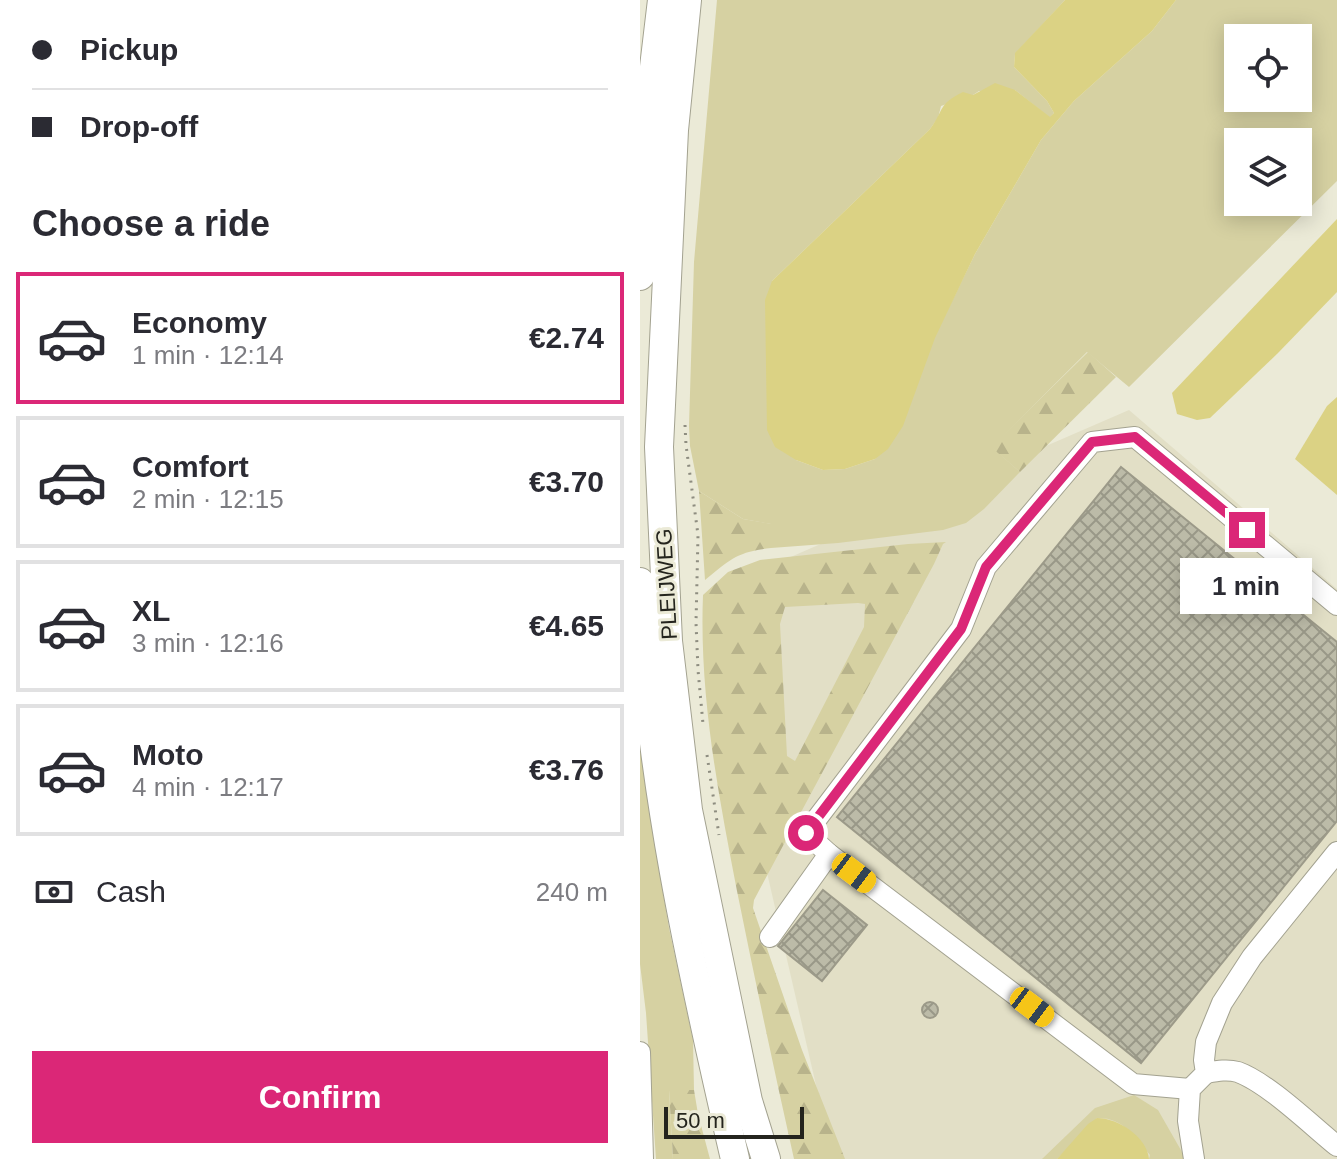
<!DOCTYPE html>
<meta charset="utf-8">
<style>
:root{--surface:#fff;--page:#f2f2f3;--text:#2b2b33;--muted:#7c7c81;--line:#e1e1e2;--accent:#db2777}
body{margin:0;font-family:Helvetica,sans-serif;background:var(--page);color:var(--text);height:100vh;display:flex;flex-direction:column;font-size:30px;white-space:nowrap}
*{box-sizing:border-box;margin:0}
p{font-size:26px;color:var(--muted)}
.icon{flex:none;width:44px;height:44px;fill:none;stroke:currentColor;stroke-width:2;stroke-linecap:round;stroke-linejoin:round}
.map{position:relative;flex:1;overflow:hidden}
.details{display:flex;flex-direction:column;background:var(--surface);width:640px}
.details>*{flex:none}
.banner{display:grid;align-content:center;height:176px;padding:0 32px;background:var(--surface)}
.tools{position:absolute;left:584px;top:24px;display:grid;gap:16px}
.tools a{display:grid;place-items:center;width:88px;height:88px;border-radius:0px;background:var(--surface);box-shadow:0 4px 20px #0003;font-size:40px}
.scale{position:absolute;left:24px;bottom:20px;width:140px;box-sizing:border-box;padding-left:8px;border:4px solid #24241d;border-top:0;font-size:22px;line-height:28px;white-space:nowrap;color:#24241d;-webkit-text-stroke:6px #ebead7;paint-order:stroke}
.end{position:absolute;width:36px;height:36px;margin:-18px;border:10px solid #db2777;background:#fff;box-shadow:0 0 0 4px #fff}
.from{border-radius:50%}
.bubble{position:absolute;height:56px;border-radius:0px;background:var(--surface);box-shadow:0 4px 20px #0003;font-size:26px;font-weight:600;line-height:56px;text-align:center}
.car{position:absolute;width:24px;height:48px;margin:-24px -12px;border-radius:10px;box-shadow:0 0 6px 2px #0007;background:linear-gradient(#f5c518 24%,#345 0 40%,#f5c518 0 76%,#345 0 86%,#f5c518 0)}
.banner b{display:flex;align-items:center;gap:28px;height:76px;font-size:30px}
.banner b+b{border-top:2px solid var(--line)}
.banner i{width:20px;height:20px;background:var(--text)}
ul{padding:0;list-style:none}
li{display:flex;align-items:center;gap:24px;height:132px;margin:0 16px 12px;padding:0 16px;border:4px solid var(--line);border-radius:0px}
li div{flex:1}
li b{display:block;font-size:30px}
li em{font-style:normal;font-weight:600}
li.on{border-color:var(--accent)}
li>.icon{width:72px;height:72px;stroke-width:1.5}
h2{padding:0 32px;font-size:36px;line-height:96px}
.pay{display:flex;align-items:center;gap:20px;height:88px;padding:0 32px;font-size:30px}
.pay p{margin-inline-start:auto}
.primary-button{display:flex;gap:16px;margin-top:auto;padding:16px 32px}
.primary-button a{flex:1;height:92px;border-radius:0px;background:var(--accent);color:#fff;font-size:32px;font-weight:600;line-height:92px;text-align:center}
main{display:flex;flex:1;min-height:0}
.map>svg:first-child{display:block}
</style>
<main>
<section class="details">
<div class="banner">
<b><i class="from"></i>Pickup</b>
<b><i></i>Drop-off</b>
</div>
<h2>Choose a ride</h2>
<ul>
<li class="on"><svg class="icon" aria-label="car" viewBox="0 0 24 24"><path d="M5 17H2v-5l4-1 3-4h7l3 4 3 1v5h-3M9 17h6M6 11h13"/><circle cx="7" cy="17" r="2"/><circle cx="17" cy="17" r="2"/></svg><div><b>Economy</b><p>1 min · 12:14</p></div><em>€2.74</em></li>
<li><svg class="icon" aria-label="car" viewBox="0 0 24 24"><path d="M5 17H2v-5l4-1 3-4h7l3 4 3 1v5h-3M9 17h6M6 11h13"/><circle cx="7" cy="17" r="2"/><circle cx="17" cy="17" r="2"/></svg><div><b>Comfort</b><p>2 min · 12:15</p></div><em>€3.70</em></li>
<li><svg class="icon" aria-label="car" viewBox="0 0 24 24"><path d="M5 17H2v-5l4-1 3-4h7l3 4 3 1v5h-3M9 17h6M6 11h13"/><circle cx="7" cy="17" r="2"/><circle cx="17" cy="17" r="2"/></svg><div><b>XL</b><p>3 min · 12:16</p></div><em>€4.65</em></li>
<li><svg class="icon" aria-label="car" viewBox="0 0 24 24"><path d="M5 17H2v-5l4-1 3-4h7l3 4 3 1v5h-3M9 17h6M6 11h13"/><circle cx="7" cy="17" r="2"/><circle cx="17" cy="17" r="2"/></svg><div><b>Moto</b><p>4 min · 12:17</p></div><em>€3.76</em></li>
</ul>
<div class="pay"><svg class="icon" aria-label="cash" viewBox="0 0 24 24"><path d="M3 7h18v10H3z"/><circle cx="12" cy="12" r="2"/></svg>Cash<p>240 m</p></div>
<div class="primary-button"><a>Confirm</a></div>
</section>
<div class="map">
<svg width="697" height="1159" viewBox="0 0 697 1159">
<defs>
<pattern id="forest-firs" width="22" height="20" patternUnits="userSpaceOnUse" patternTransform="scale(2)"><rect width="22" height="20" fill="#d6d1a2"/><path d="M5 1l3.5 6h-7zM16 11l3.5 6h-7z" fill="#b8b38b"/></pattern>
<pattern id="building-cross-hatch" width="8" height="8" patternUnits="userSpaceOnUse" patternTransform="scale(2)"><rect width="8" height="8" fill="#bcbba8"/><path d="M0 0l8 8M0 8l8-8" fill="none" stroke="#999888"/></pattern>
</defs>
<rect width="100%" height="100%" fill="#ebead7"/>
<path fill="#e2dfc6" d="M489,410L697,589V1159H193L63,595Z"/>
<g fill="#d6d1a2" fill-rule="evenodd">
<path d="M77,0H425L375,54L374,67L407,101L414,113L410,118L375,90L339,91L333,95L301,106L298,118L290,129L132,281L156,460L183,470L205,469L235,459L335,254L401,140L434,101L512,31L536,0H697V181L489,387L447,352L352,447L380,472L344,509L326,523L303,530L198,543L131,548V524L103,519L59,491L50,446L49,426L54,262ZM598,38H658V98H598ZM598,142H658V202H598Z"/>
<path d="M0,743L7,797L29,928L53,1040L54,1090L29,1091L33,1159H16L6,1013L0,964Z"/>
<path d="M494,1095L518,1110L546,1159H509L510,1155C496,1137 482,1117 457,1118L417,1159H402L455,1108Z"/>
</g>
<g fill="url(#forest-firs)" fill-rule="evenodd">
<path d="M448,352L476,377L380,472L351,447Z"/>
<path d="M59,491L103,519L132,524L131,548C96,552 91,559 65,580Z"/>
<path d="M306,542L303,544L294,564L114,900L113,908L162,1050L205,1159H154C134,1070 115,980 97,891C78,793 59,694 63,595L88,572L120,560L268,544ZM218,603L225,604L224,627L155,761L147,756L140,624L145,607Z"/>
<path d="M29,1090H54L58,1114L70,1159H33Z"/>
</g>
<g fill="#dbd284">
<path d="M425,0H536L512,31L434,101L401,140L335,254L295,338L263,426L248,449L235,459L205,469L183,470L156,460L135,447L127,430L125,300L132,281L290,129C305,109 297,105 323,92L333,95L355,83L375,90L410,117L414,113L407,101L374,67L375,53Z"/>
<path d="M697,219V292L638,353L570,418L557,420L537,414L532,393Z"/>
<path d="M697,397V495L655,459L687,406Z"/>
<path d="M457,1118C478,1118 507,1137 509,1159H417L448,1124Z"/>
</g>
<g fill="url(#building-cross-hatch)" stroke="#9c9a89" stroke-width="2">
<path d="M481,467L697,642V821L501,1063L197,817Z"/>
<path d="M183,890L227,925L182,981L138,946Z"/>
<circle cx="290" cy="1010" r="8"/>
</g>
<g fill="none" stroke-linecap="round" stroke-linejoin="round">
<defs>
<g id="minor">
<path d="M130,937L189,854"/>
<path d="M0,1052L3,1159"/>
<path d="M566,1073C577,1071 587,1069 598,1072C628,1083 671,1125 697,1146"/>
<path d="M550,1089L493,1084L189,854L166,833L321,629L346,567L452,442L495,437L697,605"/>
<path d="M554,1159L548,1121L550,1089L566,1073L564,1060L566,1042L582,1003L612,957L697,852"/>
</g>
<g id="highway">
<path d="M47,0L34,130L19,447L28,641L48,810L108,1101L126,1159"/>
<path d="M0,276L7,126L22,0"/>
<path d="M0,582C8,777 51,969 95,1159"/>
</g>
</defs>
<use href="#minor" stroke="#a3a290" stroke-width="22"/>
<use href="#highway" stroke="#a3a290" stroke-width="30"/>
<g stroke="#8e8d80" stroke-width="3" stroke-dasharray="2 6" stroke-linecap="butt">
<path d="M45,425L46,445L58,535L56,623L58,670L63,724"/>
<path d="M67,755L79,835"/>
</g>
<use href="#minor" stroke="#fff" stroke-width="20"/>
<use href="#highway" stroke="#fff" stroke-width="28"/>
</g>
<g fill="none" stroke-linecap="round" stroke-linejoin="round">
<path stroke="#db2777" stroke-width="10" d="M166,833L321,629L346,567L452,442L495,437L607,530"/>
</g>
<g text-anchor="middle" stroke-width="6" stroke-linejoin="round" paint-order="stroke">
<g font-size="22" fill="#24241d" stroke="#ebead7">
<text transform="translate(26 584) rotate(-93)" y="8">PLEIJWEG</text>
</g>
</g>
</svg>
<div class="tools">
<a><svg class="icon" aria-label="locate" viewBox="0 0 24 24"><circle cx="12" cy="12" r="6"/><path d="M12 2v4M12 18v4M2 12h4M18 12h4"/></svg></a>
<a><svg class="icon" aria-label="layers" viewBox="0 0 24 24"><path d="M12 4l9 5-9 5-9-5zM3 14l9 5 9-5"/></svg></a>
</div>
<div class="scale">50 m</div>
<i class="end from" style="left:166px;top:833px"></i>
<i class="end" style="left:607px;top:530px"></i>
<div class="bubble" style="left:540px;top:558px;width:132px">1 min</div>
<i class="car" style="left:214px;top:873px;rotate:127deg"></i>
<i class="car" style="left:392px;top:1007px;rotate:127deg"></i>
</div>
</main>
